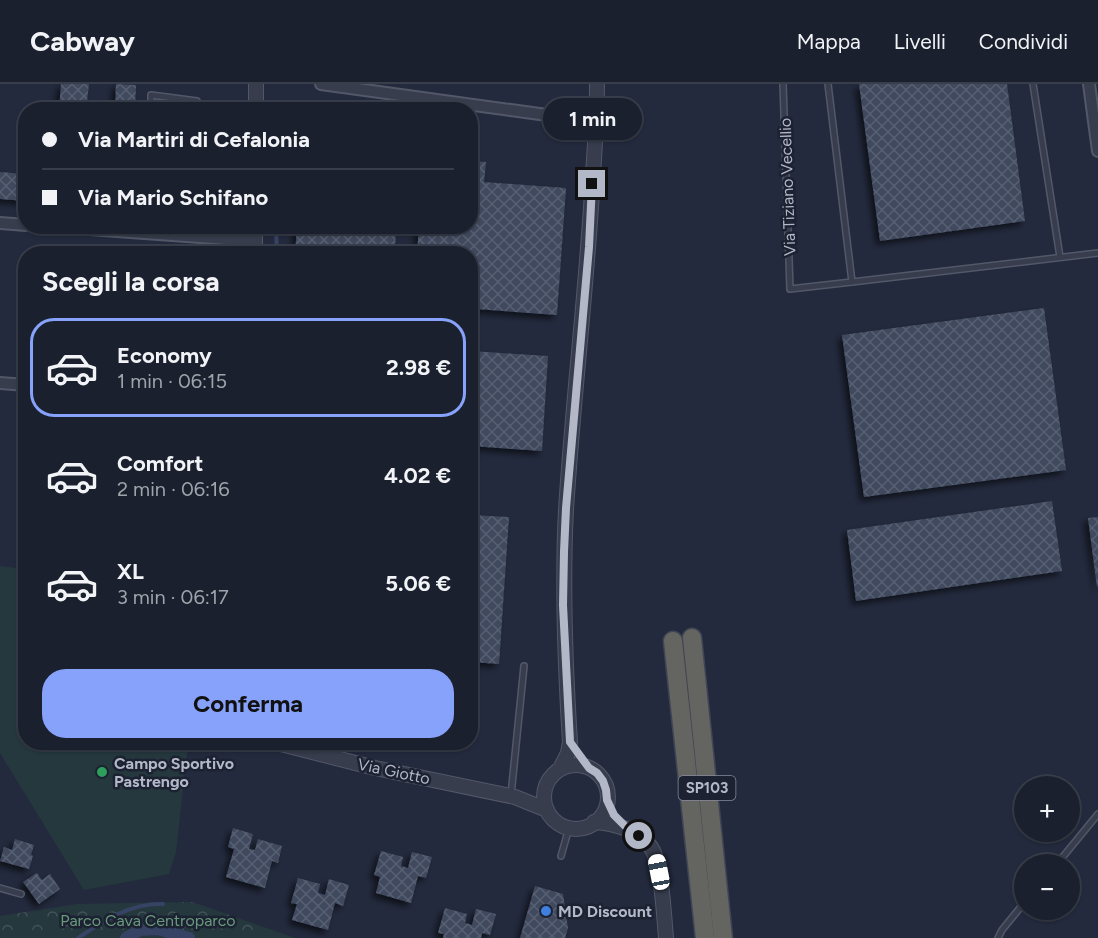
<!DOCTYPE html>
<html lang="it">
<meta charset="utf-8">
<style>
:root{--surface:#1a202e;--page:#272d3a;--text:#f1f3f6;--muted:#9fa3aa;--line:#383e4a;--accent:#87a2fa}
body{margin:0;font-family:Figtree,sans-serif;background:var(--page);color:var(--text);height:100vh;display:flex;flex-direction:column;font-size:22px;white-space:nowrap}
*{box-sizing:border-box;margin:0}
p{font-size:20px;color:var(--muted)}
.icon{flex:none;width:33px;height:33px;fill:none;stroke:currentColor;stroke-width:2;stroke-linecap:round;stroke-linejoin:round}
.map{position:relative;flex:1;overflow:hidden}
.drawer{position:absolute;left:18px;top:162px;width:460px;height:504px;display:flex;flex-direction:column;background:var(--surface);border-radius:24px;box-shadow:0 2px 4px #0004,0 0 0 2px var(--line)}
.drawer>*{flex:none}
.guide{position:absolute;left:18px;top:18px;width:460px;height:132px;border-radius:24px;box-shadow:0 2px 4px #0004,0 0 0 2px var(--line);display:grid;align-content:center;height:132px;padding:0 24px;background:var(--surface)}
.buttons{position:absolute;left:1014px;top:692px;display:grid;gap:12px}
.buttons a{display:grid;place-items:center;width:66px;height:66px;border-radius:50%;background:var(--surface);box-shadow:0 2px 4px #0004,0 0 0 2px var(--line);font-size:30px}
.end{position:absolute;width:27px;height:27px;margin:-14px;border:8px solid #b3b8c9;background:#111;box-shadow:0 0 0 3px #111}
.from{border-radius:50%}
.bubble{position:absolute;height:42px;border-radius:21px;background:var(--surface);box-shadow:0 2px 4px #0004,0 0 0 2px var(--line);font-size:20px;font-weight:700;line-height:42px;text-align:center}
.car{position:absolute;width:18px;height:36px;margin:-18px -9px;border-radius:8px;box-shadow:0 0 4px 2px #0007;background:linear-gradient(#fff 24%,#345 0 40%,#fff 0 76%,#345 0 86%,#fff 0)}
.guide b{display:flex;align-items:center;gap:21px;height:57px;font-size:22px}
.guide b+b{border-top:2px solid var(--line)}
.guide i{width:15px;height:15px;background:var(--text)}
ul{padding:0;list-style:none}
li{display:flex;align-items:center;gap:18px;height:99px;margin:0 12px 9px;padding:0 12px;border:3px solid transparent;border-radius:24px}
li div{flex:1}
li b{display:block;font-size:22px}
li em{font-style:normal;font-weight:700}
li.on{border-color:var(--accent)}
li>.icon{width:54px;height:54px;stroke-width:1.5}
h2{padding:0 24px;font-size:27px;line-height:72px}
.button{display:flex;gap:12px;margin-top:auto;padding:12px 24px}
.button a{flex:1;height:69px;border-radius:24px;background:var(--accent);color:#111;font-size:24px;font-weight:700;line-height:69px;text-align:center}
header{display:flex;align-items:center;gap:36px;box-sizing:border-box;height:84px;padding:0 30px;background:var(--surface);border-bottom:2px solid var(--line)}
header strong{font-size:28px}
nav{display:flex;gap:33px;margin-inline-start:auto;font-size:21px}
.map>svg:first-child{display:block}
</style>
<header>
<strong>Cabway</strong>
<nav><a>Mappa</a><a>Livelli</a><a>Condividi</a></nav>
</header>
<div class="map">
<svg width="1098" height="854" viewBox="0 0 1098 854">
<defs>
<pattern id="forest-crowns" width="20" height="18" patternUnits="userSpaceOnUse" patternTransform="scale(1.5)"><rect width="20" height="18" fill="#25383e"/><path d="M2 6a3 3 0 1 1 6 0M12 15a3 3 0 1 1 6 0" fill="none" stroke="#425359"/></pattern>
<pattern id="building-cross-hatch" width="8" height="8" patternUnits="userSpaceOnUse" patternTransform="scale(1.5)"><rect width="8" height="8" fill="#3f485d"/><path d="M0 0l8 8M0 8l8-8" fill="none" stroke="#586073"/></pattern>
<filter id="shadow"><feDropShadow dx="-4" dy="4" stdDeviation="3" flood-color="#0009"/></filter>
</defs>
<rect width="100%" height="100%" fill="#232a3d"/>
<path fill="url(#forest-crowns)" d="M192,818L295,854H0V832L77,820Z"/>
<path fill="#25383e" d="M0,482L25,485L26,658L188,659L176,768L169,790L84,806L0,669Z"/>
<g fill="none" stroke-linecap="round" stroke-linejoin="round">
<g stroke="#364364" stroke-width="4">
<path d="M273,18V26"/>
<path d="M276,142L277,170"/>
<path d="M78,854C105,836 130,819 163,820"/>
</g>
<path stroke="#364364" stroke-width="12" d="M126,854L140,846L158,845L189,854"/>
</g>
<g fill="url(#building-cross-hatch)" filter="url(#shadow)">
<path d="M61,0H89L86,26H59Z"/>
<path d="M116,0L136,1L135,26H115Z"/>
<path d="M859,0H1007L1025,137L880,157Z"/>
<path d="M289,20V26H276V21Z"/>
<path d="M471,77L486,78L484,98L566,104L557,231L476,225L479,189L471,188V170H417L419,142H471Z"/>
<path d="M0,88L26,90V117L0,115Z"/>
<path d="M297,142H396L395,170H295Z"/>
<path d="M1044,224L1066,386L864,413L842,251Z"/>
<path d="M471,267L548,272L542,367L471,362Z"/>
<path d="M1052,417L1062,487L856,517L847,446Z"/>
<path d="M471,431L509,433L499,580L471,578Z"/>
<path d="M1098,433V502L1097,503L1088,434Z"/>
<path d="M233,744L253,750L249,765L255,766L258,755L282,762L278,779L272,777L265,804L226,793L234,765L228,763Z"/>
<path d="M15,755L34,761L31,771L33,772L29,785L0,777L4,763L12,766Z"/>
<path d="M381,767L403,773L401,782L408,784L412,768L432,773L426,794L418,792L411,819L376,809L380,793L374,791Z"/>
<path d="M37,789L42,796L50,790L60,805L39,820L23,798Z"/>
<path d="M298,794L320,800L318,809L325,811L329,795L349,801L343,822L335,819L328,846L292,836L297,820L291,819Z"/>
<path d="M535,802L563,810L568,844L565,854H520Z"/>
<path d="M445,824L467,830L465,839L472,841L476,825L496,830L490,851L482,849L481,854H443L444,850L438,849Z"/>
</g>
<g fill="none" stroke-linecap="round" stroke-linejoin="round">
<defs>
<g id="service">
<path d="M783,0L790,205L852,198"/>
<path d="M828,0L852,198L1098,169"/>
<path d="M1033,0L1060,173"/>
<path d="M151,26V11L197,17V26"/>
<path d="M511,711L524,582"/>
<path d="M561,772L569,744"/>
<path d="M1057,780L1098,730"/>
<path d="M0,804L21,810"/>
<path d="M998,854L1002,846L1024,819"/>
</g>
<g id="minor">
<path d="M321,0L576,35"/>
<path d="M1089,0L1098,67"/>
<path d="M0,139L26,141"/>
<path d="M48,142L255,157"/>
<path d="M0,299L26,301"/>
</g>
<g id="tertiary">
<path d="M256,26V0"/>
<path d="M255,170V142"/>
<path d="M273,658L375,684L515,713L547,726"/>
<circle cx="576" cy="713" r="32"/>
<path d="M560,685L568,669L570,658C565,580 562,503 566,426C573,314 587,203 593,91C595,61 597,30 597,0"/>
<path d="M594,738C614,739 642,747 652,765C662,781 664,833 666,854"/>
</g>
<g id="trunk">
<path d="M692,554L723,854"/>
<path d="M673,557L705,854"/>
</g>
</defs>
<use href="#service" stroke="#525868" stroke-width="8"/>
<use href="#minor" stroke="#525868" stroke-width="14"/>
<use href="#tertiary" stroke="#525868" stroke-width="16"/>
<use href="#trunk" stroke="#3f4555" stroke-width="21"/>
<use href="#service" stroke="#373d4d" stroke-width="5"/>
<use href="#minor" stroke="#373d4d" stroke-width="10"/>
<use href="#tertiary" stroke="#373d4d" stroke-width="14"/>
<use href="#trunk" stroke="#646460" stroke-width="18"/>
</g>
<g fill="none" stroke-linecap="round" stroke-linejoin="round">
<path stroke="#b3b8c9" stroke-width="8" d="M592,100L589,163L566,424L564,468L563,521L570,658L589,684L597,689L603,697L606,706L607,716L614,731L630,747L639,752"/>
</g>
<circle fill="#2e9e5b" stroke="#1c2232" stroke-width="2" cx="102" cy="688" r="6"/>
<circle fill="#3f7fe0" stroke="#1c2232" stroke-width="2" cx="546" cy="827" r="6"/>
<g text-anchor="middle" stroke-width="5" stroke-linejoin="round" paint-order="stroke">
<rect fill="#1c2232" stroke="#868b9c" stroke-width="1.5" x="678.5" y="692" width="57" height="24" rx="4.5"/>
<g font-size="15" font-weight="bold" fill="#b3b8c9">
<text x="707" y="709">SP103</text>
</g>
<g font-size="16" fill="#b3b8c9" stroke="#1c2232">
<text transform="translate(787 103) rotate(-92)" y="6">Via Tiziano Vecellio</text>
<text transform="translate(394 687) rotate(12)" y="6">Via Giotto</text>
</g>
<g font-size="16" font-weight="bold" fill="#b3b8c9" stroke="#1c2232" text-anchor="start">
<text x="114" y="685">Campo Sportivo<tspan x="114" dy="18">Pastrengo</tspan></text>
<text x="558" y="833">MD Discount</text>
</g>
<g font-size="16" fill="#699a7c" stroke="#1c2232">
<text x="148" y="842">Parco Cava Centroparco</text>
</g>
</g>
</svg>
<div class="buttons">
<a>+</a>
<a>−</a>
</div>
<i class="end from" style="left:639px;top:752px"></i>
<i class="end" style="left:592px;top:100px"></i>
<div class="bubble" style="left:543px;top:14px;width:99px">1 min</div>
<i class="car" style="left:659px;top:788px;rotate:349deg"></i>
<div class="guide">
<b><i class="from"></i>Via Martiri di Cefalonia</b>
<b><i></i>Via Mario Schifano</b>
</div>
<section class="drawer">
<h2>Scegli la corsa</h2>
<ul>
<li class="on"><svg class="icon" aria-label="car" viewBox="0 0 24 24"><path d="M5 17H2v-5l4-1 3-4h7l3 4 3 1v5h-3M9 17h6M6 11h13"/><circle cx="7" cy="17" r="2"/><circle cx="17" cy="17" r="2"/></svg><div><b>Economy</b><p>1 min · 06:15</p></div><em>2.98 €</em></li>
<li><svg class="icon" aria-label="car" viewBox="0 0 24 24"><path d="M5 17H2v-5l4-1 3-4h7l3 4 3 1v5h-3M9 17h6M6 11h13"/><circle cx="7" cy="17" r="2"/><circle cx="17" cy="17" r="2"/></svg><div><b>Comfort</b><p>2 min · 06:16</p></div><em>4.02 €</em></li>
<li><svg class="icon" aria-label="car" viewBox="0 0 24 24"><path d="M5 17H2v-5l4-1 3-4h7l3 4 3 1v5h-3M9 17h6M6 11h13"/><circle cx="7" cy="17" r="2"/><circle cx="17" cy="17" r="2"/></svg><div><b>XL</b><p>3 min · 06:17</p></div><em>5.06 €</em></li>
</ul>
<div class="button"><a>Conferma</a></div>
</section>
</div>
